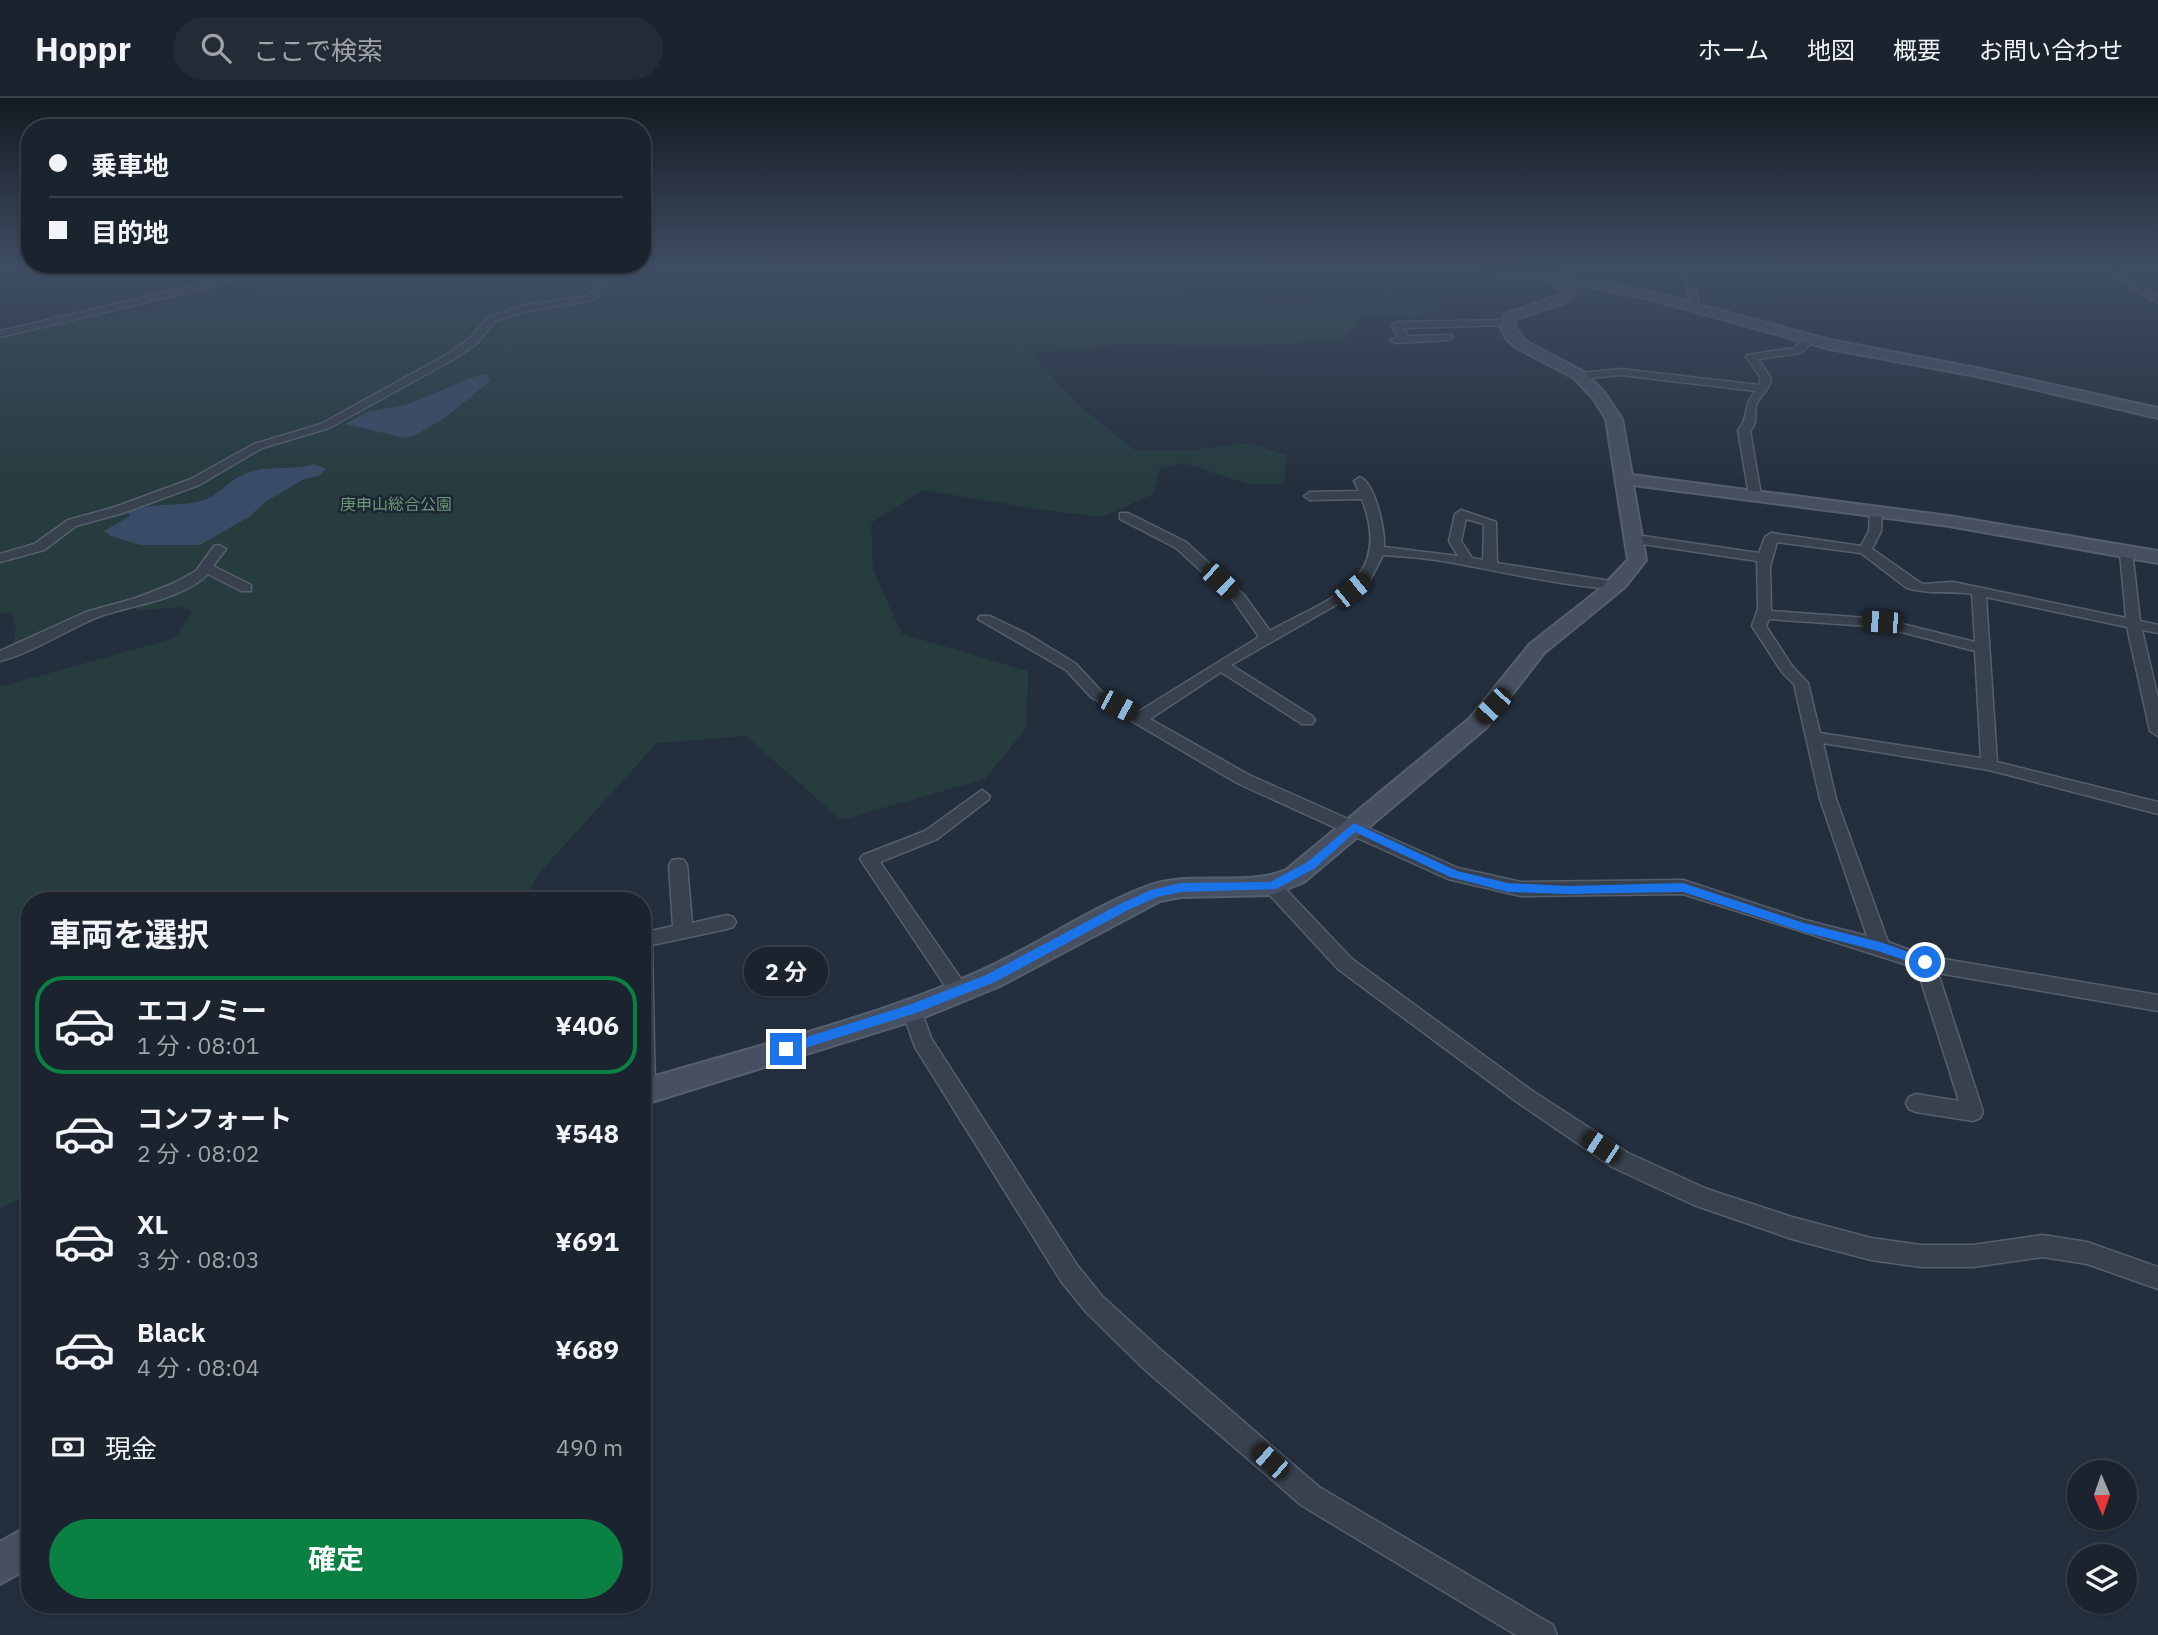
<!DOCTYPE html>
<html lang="ja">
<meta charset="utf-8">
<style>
:root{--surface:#1b232e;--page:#242b36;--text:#f1f3f6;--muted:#a0a4aa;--line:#39404a;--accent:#0b8043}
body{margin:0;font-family:"IBM Plex Sans","Noto Sans JP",sans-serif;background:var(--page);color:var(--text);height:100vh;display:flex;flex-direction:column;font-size:26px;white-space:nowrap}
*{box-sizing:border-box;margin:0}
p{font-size:23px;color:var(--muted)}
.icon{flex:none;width:38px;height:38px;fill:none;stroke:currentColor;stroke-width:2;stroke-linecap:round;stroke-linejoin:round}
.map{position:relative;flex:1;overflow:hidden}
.sheet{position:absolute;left:21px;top:794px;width:630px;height:721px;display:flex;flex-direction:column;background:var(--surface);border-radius:28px;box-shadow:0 2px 5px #0004,0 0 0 2px var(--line)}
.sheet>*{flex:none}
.top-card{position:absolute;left:21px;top:21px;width:630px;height:154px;border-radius:28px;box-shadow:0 2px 5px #0004,0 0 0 2px var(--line);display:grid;align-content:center;height:154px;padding:0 28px;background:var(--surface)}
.needle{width:46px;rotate:178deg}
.tools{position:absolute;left:2067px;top:1362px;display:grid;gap:14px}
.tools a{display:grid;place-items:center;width:70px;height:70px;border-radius:50%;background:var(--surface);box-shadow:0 2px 5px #0004,0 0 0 2px var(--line);font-size:35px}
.end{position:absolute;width:32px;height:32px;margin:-16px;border:9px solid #1a73e8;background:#fff;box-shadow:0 0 0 4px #fff}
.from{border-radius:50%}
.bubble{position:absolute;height:49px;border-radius:24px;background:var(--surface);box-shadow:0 2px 5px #0004,0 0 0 2px var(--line);font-size:23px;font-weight:700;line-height:49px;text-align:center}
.car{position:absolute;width:21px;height:42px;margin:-21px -10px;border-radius:9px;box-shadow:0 0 5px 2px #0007;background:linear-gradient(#222 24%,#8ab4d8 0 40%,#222 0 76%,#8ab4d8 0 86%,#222 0)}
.top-card b{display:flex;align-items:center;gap:24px;height:66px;font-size:26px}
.top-card b+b{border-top:2px solid var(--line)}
.top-card i{width:18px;height:18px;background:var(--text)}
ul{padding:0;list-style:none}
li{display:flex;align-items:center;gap:21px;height:98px;margin:0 14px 10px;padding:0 14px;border:4px solid transparent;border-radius:28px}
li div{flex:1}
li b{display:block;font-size:26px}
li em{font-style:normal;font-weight:700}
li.on{border-color:var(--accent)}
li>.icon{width:63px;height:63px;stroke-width:1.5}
h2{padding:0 28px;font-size:32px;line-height:84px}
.pay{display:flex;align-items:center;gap:18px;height:77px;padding:0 28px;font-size:26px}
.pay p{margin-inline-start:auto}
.button{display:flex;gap:14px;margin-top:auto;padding:14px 28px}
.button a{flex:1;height:80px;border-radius:42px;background:var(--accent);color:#fff;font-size:28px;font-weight:700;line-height:80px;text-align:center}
header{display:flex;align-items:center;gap:42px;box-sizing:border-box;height:98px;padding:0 35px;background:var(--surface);border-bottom:2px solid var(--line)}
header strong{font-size:33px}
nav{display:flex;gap:38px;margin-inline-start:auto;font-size:24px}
.search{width:490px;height:63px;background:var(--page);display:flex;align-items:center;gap:18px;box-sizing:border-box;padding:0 24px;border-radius:38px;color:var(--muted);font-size:26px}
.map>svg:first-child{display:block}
</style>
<header>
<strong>Hoppr</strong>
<div class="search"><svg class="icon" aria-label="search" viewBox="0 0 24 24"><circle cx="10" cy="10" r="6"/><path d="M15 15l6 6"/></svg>ここで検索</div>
<nav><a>ホーム</a><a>地図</a><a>概要</a><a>お問い合わせ</a></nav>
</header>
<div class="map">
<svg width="2158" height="1537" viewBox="0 0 2158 1537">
<rect width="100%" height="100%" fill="#242f3e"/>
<path fill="#263c3f" d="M351,171H1172L1165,180L1185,197L1256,210L1306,207L1333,197L1387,195L1425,198L1438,211L1413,219L1361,220L1343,243L1240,248L1120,246L1032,256L1075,304L1134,352L1184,353L1250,345L1287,357L1284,386H1248L1184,365L1160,371L1153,396L1103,419L1050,413L923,392L871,425L873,472L902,536L1028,573L1027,629L985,681L841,722L746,638L657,645L540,774L523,803H30V1096L0,1110V589L175,540L192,514L181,509L136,513L139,507L93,513L12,550L16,532L11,514L0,516V236L92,214L103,218L196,210L294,186L308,180Z"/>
<g fill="#394c67">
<path d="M487,276L490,283L446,319L414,338L406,340L345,326L367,314L406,307L473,279Z"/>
<path d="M314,366L326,371L319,378L304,381L265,404L249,419L200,447H140L111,438L104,433L130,418L128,414C152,403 179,410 204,402C222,395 230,380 250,374C271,367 293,373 314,366Z"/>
</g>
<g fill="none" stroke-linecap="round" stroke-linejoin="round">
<defs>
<g id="street">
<path d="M244,171H256L211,189L0,239V233L205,185Z"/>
<path d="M610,171H620L594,202L527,213L495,223L476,246L454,261L329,330L262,350L199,387L123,415L76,428L44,452L0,464V456L34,446L68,422L115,409L191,381L254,346L321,326L446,257L468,242L489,219L525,207L588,198Z"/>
<path d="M1684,171H1693L1699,209L1691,207Z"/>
<path d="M2102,171H2113L2158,198V205Z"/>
<path d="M1506,222L1511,225L1510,227L1403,230L1408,238L1452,237L1453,239L1448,242L1395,245L1390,242L1398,239L1392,227L1397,224Z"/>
<path d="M1806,239L1815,241L1801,255L1758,261L1771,280C1769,294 1761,295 1757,305C1753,316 1759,324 1750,333L1761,397L1755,401L1749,397L1738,332C1750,319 1742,307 1756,293L1621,277L1580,281L1575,278L1580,275L1621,271L1759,287L1761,280L1746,259L1747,257L1794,250Z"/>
<path d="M1360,379C1376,386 1385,433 1384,449L1458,458L1449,443L1455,416L1461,412L1496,424L1497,465L1617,484L1624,488C1611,499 1469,467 1443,463C1423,460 1403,458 1383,457L1370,482L1357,495L1231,567L1312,618L1315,622L1312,626H1302L1221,574L1150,621L1249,677L1458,770L1521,784L1683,782L1805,822L1867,838L1820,701L1794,586L1782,574L1752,528L1758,511L1757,463L1636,445L1630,441L1636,437L1759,455L1765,439L1771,435L1861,448L1869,433L1870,414L1876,410L1882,414L1881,433L1872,451L1922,486L1953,484L2126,520L2120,455L2122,452H2132L2140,523L2158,527V535L2142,532L2158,600V638L2150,633L2127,529L1986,499L1997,664L2158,704V716L1989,672L1823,645L1836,701L1888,844L1926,858L2158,897V913L1938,875L1983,1014L1980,1020L1973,1023L1916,1014L1909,1011L1906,1005L1909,999L1916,996L1959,1003L1917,870L1683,796L1521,798L1448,781L1237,685L1091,599L1066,572L978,521L980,518H990L1029,537L1076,566L1101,593L1138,614L1259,539L1234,503L1176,450L1120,421V415H1128L1186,444L1244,497L1270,533C1330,499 1394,485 1362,401L1310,402L1304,398L1310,394L1359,393L1354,383ZM1466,421L1484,426L1483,462L1472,460L1461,443ZM1777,444L1861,455L1907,490C1928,497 1950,492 1972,496L1975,544L1882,521L1771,513L1770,469ZM1769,521L1882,529L1975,553L1981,660L1820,635L1808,585L1792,568L1766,528Z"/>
<path d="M219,447L226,451L213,468L251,487V493H241L208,476C182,503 127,507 93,521C63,534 32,555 0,563V553L86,514L136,500L172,486L196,473L214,448Z"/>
<path d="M982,692L990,698L988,702L937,741L880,764L966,888L969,893L966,898L959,901L952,898L860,761L863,757L925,733Z"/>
<path d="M678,761L684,762L687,767L692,825L727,817L733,819L736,824L733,829L727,831L652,847L655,994L652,1000L642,1002V835L673,828L669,767L672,762Z"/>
<path d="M1272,781L1278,783L1352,861L1531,992L1628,1055L1707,1091L1792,1119L1871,1140L1921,1147H1973L2043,1137L2087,1144L2158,1169V1191L2087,1166L2043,1159L1973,1169H1921L1871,1162L1792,1141L1694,1107L1612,1069L1517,1004L1338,871L1266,793L1263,788L1266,783Z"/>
<path d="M912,904L919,906L931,940L1077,1167L1102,1198L1161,1252L1319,1389L1553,1527L1557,1537H1516L1301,1407L1143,1270L1086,1214L1061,1183L915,949L902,912L905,906Z"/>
</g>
<g id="secondary">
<path d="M1476,171L1544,173L1543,171H1555L1559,175L1647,193L1830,242L1981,271L2158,310V320L1981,279L1830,251L1646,200L1567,184L1575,194L1570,203L1516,221L1514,228L1525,243L1584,274L1604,294L1622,321L1632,377L1949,418L2158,453V465L1949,428L1633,387L1646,462L1625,489L1544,555L1486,630L1304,784L1272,797L1181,799L1160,803L1000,888L922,920L642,1007V982C755,948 872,921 980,873C1037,848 1088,811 1145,789C1191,771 1242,790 1286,772L1470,620L1530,546L1600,491L1628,462L1606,321L1593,300L1574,280L1515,249L1506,240L1500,228L1505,216L1560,197L1561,194L1551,182L1482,175Z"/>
<path d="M30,1427V1469L0,1486V1444Z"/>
</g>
</defs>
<use href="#street" stroke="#565f6c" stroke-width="3"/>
<use href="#secondary" stroke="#565f6c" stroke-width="4"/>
<use href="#street" fill="#38414e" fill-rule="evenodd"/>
<use href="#secondary" fill="#465061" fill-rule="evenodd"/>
</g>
<linearGradient id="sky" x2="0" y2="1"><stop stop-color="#141a22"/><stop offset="0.44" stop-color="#3f4d63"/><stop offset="1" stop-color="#3f4d63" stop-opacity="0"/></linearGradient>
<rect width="2158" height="386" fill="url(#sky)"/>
<path fill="#1a73e8" d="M1354,725L1457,773L1508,785L1568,788L1683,785L1804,825L1880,844L1929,861L1931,864L1925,869L1878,853L1804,834L1683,794L1568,796L1508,794L1450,779L1355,734L1314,771L1276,791L1181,794L1157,799L1128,812L995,884L916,915L786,956L779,951L781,947L909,907L986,877L1120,806L1151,792L1181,785L1270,784L1306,765Z"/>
<g text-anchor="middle" stroke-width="5" stroke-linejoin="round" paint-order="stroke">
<g font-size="16" fill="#6b9a76" stroke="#1d2633">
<text x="396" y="412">庚申山総合公園</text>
</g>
</g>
</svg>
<div class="tools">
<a><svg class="needle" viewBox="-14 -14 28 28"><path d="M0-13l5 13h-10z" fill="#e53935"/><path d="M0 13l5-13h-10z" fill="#a0a4aa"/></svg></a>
<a><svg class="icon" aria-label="layers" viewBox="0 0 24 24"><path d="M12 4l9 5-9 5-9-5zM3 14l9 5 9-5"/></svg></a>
</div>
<i class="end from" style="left:1925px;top:864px"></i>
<i class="end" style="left:786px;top:951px"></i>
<div class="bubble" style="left:744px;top:849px;width:84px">2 分</div>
<i class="car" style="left:1220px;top:483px;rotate:133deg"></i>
<i class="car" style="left:1352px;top:492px;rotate:51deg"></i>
<i class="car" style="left:1882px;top:524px;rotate:274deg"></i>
<i class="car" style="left:1118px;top:608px;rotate:118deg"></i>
<i class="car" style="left:1493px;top:608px;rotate:223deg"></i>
<i class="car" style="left:1601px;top:1049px;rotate:303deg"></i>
<i class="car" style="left:1270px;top:1363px;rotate:311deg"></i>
<div class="top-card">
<b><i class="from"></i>乗車地</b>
<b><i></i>目的地</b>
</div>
<section class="sheet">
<h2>車両を選択</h2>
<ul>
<li class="on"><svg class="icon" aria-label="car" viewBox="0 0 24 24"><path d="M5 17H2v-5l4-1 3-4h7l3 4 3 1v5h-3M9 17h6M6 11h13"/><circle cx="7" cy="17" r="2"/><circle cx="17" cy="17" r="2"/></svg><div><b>エコノミー</b><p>1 分 · 08:01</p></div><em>¥406</em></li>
<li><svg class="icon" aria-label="car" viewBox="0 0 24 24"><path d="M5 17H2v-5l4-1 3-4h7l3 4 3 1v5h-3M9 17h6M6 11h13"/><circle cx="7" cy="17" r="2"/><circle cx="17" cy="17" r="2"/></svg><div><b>コンフォート</b><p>2 分 · 08:02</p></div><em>¥548</em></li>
<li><svg class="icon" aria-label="car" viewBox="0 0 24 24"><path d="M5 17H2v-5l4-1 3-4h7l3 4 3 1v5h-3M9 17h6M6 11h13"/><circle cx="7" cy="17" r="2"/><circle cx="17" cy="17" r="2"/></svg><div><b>XL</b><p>3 分 · 08:03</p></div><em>¥691</em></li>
<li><svg class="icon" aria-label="car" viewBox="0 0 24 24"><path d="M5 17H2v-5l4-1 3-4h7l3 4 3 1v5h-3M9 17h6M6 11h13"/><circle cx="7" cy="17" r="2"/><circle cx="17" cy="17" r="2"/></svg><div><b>Black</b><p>4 分 · 08:04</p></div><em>¥689</em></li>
</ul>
<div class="pay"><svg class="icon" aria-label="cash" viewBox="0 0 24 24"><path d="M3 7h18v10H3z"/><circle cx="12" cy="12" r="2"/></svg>現金<p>490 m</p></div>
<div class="button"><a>確定</a></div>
</section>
</div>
